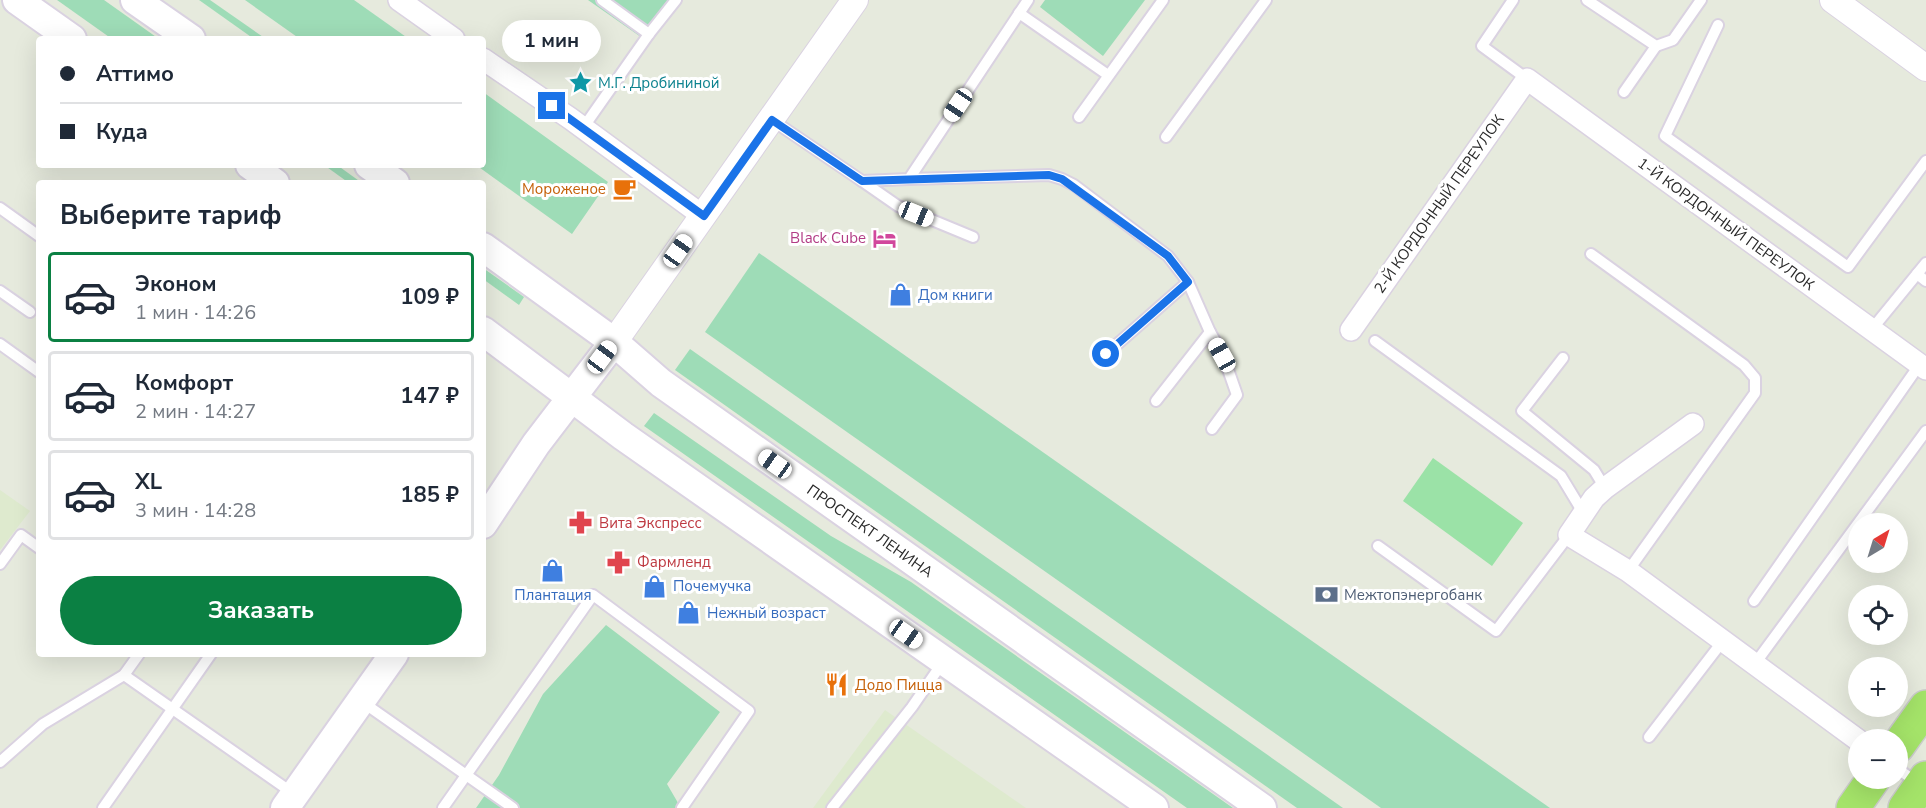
<!DOCTYPE html>
<html lang="ru">
<meta charset="utf-8">
<style>
:root{--surface:#fff;--page:#f2f2f3;--text:#1f2937;--muted:#747a83;--line:#e0e1e3;--accent:#0b8043}
body{margin:0;font-family:"Nunito Sans",sans-serif;background:var(--page);color:var(--text);height:100vh;display:flex;flex-direction:column;font-size:22px;white-space:nowrap}
*{box-sizing:border-box;margin:0}
p{font-size:20px;color:var(--muted)}
.icon{flex:none;width:33px;height:33px;fill:none;stroke:currentColor;stroke-width:2;stroke-linecap:round;stroke-linejoin:round}
.map{position:relative;flex:1;overflow:hidden}
.panel{position:absolute;left:36px;top:180px;width:450px;height:477px;display:flex;flex-direction:column;background:var(--surface);border-radius:6px;box-shadow:0 6px 24px #0002}
.panel>*{flex:none}
.banner{position:absolute;left:36px;top:36px;width:450px;height:132px;border-radius:6px;box-shadow:0 6px 24px #0002;display:grid;align-content:center;height:132px;padding:0 24px;background:var(--surface)}
.needle{width:39px;rotate:38deg}
.fabs{position:absolute;left:1848px;top:513px;display:grid;gap:12px}
.fabs a{display:grid;place-items:center;width:60px;height:60px;border-radius:50%;background:var(--surface);box-shadow:0 6px 24px #0002;font-size:30px}
.end{position:absolute;width:27px;height:27px;margin:-14px;border:8px solid #1a73e8;background:#fff;box-shadow:0 0 0 3px #fff}
.from{border-radius:50%}
.bubble{position:absolute;height:42px;border-radius:21px;background:var(--surface);box-shadow:0 6px 24px #0002;font-size:20px;font-weight:700;line-height:42px;text-align:center}
.car{position:absolute;width:18px;height:36px;margin:-18px -9px;border-radius:8px;box-shadow:0 0 4px 2px #0007;background:linear-gradient(#fff 24%,#345 0 40%,#fff 0 76%,#345 0 86%,#fff 0)}
.banner b{display:flex;align-items:center;gap:21px;height:57px;font-size:22px}
.banner b+b{border-top:2px solid var(--line)}
.banner i{width:15px;height:15px;background:var(--text)}
ul{padding:0;list-style:none}
li{display:flex;align-items:center;gap:18px;height:90px;margin:0 12px 9px;padding:0 12px;border:3px solid var(--line);border-radius:6px}
li div{flex:1}
li b{display:block;font-size:22px}
li em{font-style:normal;font-weight:700}
li.on{border-color:var(--accent)}
li>.icon{width:54px;height:54px;stroke-width:1.5}
h2{padding:0 24px;font-size:27px;line-height:72px}
.action{display:flex;gap:12px;margin-top:auto;padding:12px 24px}
.action a{flex:1;height:69px;border-radius:36px;background:var(--accent);color:#fff;font-size:24px;font-weight:700;line-height:69px;text-align:center}
.map>svg:first-child{display:block}
</style>
<div class="map">
<svg width="1926" height="808" viewBox="0 0 1926 808">
<rect width="100%" height="100%" fill="#e6eadd"/>
<g fill="#deeace">
<path d="M0,490L30,511L0,550Z"/>
<path d="M885,710L1026,808H813Z"/>
</g>
<g fill="#9edcb7">
<path d="M57,0H104L159,39H112Z"/>
<path d="M199,0H210L266,39H254Z"/>
<path d="M245,0H354L409,39H300Z"/>
<path d="M588,0H678L648,42Z"/>
<path d="M1045,0H1145L1103,56L1040,7Z"/>
<path d="M483,92L608,182L572,234L476,165H483Z"/>
<path d="M324,165H337L362,183H349Z"/>
<path d="M759,253L1550,808H1381L705,332Z"/>
<path d="M483,268L524,297L519,305L483,279Z"/>
<path d="M690,349L1343,808H1297L675,370Z"/>
<path d="M654,413L831,536L911,582L1233,808H1187L644,426Z"/>
<path d="M606,625L720,712L667,784L681,808H476L499,775L543,694Z"/>
</g>
<path fill="#9be2a7" d="M1433,458L1523,523L1492,566L1403,501Z"/>
<g fill="none" stroke-linecap="round" stroke-linejoin="round">
<defs>
<g id="service">
<path d="M602,0L649,34"/>
<path d="M1513,0L1482,46L1527,79"/>
<path d="M1587,0L1656,46L1673,40L1701,0"/>
<path d="M1019,13L1108,75"/>
<path d="M1718,25L1665,136L1848,267L1926,161"/>
<path d="M1624,92L1656,46"/>
<path d="M1079,117L1163,0"/>
<path d="M772,120L862,181L909,179L1028,0"/>
<path d="M583,128L649,34L676,0"/>
<path d="M1166,137L1266,0"/>
<path d="M909,179L1049,175L1062,179L1074,185L1168,256L1188,282L1210,332L1223,355L1237,395L1212,429"/>
<path d="M862,181L898,206L973,237"/>
<path d="M0,208L39,236"/>
<path d="M1591,254L1744,365L1755,378V393L1628,571"/>
<path d="M1926,263L1917,274L1926,281"/>
<path d="M0,291L30,312"/>
<path d="M1872,329L1917,274"/>
<path d="M1375,341L1561,476L1584,514"/>
<path d="M0,344L39,372"/>
<path d="M1106,354L1188,282"/>
<path d="M1563,358L1522,411L1594,470L1605,488"/>
<path d="M1156,401L1210,332"/>
<path d="M1378,546L1496,631L1569,535"/>
<path d="M0,564L21,535L39,548"/>
<path d="M1754,601L1920,364"/>
<path d="M1754,665L1926,431"/>
<path d="M124,675L294,794"/>
<path d="M361,701L513,808"/>
<path d="M1649,737L1722,642"/>
<path d="M0,762L43,724L124,675L139,654"/>
<path d="M1898,769L1919,784"/>
<path d="M103,808L211,654"/>
<path d="M443,808L593,595L749,711L682,808"/>
<path d="M832,808L912,707L943,662"/>
</g>
<g id="minor">
<path d="M399,0L454,39"/>
<path d="M483,59L571,119L703,216"/>
<path d="M1351,330L1527,79L1926,369"/>
<path d="M1693,424L1605,488L1594,498L1569,535L1628,571L1858,740"/>
</g>
<g id="tertiary">
<path d="M1833,0L1926,68"/>
<path d="M614,342L855,0"/>
</g>
<g id="secondary">
<path d="M17,0L72,39"/>
<path d="M135,0L191,39"/>
<path d="M250,165L275,183"/>
<path d="M369,165L395,183"/>
<path d="M483,247L614,342L661,383L1262,808"/>
<path d="M483,331L623,436L1154,808"/>
<path d="M483,524L536,444L614,342"/>
<path d="M285,808L394,654"/>
</g>
<g id="primary">
<path d="M1898,746L1926,707"/>
<path d="M1853,808L1874,778"/>
<path d="M1905,808L1926,778"/>
</g>
</defs>
<use href="#service" stroke="#dad2e1" stroke-width="14"/>
<use href="#minor" stroke="#dad2e1" stroke-width="24"/>
<use href="#tertiary" stroke="#dad2e1" stroke-width="28"/>
<use href="#secondary" stroke="#dad2e1" stroke-width="32"/>
<use href="#primary" stroke="#ccc" stroke-width="36"/>
<use href="#service" stroke="#fff" stroke-width="10"/>
<use href="#minor" stroke="#fff" stroke-width="21"/>
<use href="#tertiary" stroke="#fff" stroke-width="26"/>
<use href="#secondary" stroke="#fff" stroke-width="28"/>
<use href="#primary" stroke="#a4e369" stroke-width="33"/>
</g>
<g fill="none" stroke-linecap="round" stroke-linejoin="round">
<path stroke="#1a73e8" stroke-width="8" d="M552,106L704,216L772,120L862,181L1049,175L1062,179L1168,256L1188,282L1106,354"/>
</g>
<defs>
<symbol id="sight-bare" viewBox="-9 -9 18 18"><path d="M0-6L1.8-2.2L6-1.7L2.9 1.2L3.7 5.4L0 3.3L-3.7 5.4L-2.9 1.2L-6-1.7L-1.8-2.2Z" fill="#0f9aa8" stroke="#fff" stroke-width="2.5" paint-order="stroke"/></symbol>
<symbol id="cafe-bare" viewBox="-9 -9 18 18"><path d="M-5.5-4.5H6V0H3Q3 3.5 0 3.5H-2.5Q-5.5 3.5-5.5 0ZM3-3.2v2h1.7v-2ZM-6 4.5H4V6H-6Z" fill="#e8710a" stroke="#fff" stroke-width="2.5" paint-order="stroke"/></symbol>
<symbol id="hotel-bare" viewBox="-9 -9 18 18"><path d="M-6-4.5h1.5V1H6V5H4.5V3h-9V5H-6ZM-4 0a1.8 1.8 0 1 1 3.6 0ZM.5 0V-2.5h3Q6-2.5 6 0Z" fill="#d1479c" stroke="#fff" stroke-width="2.5" paint-order="stroke"/></symbol>
<symbol id="shop-bare" viewBox="-9 -9 18 18"><path d="M-5-2.5h2.3a2.7 3.5 0 0 1 5.4 0H5L5.5 6h-11ZM-1.5-2.5h3a1.5 2.3 0 0 0-3 0Z" fill="#3f7fe0" stroke="#fff" stroke-width="2.5" paint-order="stroke"/></symbol>
<symbol id="pharmacy-bare" viewBox="-9 -9 18 18"><path d="M-2-6h4v4h4v4h-4v4h-4v-4h-4v-4h4Z" fill="#e0444e" stroke="#fff" stroke-width="2.5" paint-order="stroke"/></symbol>
<symbol id="bank-bare" viewBox="-9 -9 18 18"><path d="M-6-4H6V4H-6ZM0-2.3a2.3 2.3 0 1 0 0 4.6a2.3 2.3 0 1 0 0-4.6Z" fill="#5c6f8a" stroke="#fff" stroke-width="2.5" paint-order="stroke"/></symbol>
<symbol id="restaurant-bare" viewBox="-9 -9 18 18"><path d="M-5-6h1v4h1v-4h1v4h1v-4h1v5L-1.5 .5V6h-2V.5L-5-1ZM5-6V6H3V1.5H1.5Q1.5-4 5-6Z" fill="#e8710a" stroke="#fff" stroke-width="2.5" paint-order="stroke"/></symbol>
</defs>
<g fill-rule="evenodd">
<use href="#sight-bare" x="564" y="66" width="33" height="33"/>
<use href="#cafe-bare" x="608" y="172" width="33" height="33"/>
<use href="#hotel-bare" x="868" y="222" width="33" height="33"/>
<use href="#shop-bare" x="884" y="278" width="33" height="33"/>
<use href="#pharmacy-bare" x="564" y="506" width="33" height="33"/>
<use href="#pharmacy-bare" x="602" y="546" width="33" height="33"/>
<use href="#shop-bare" x="536" y="554" width="33" height="33"/>
<use href="#shop-bare" x="638" y="570" width="33" height="33"/>
<use href="#bank-bare" x="1310" y="578" width="33" height="33"/>
<use href="#shop-bare" x="672" y="596" width="33" height="33"/>
<use href="#restaurant-bare" x="820" y="668" width="33" height="33"/>
</g>
<g text-anchor="middle" stroke-width="6" stroke-linejoin="round" paint-order="stroke">
<g font-size="15" fill="#0d838f" stroke="#fff" text-anchor="start">
<text x="598" y="88">М.Г. Дробининой</text>
</g>
<g font-size="15" fill="#c56008" stroke="#fff" text-anchor="end">
<text x="606" y="194">Мороженое</text>
<text x="855" y="690" text-anchor="start">Додо Пицца</text>
</g>
<g font-size="15" fill="#292929" stroke="#fff">
<text transform="translate(1439 204) rotate(-55)" y="5">2-Й КОРДОННЫЙ ПЕРЕУЛОК</text>
<text transform="translate(1726 224) rotate(36)" y="5">1-Й КОРДОННЫЙ ПЕРЕУЛОК</text>
<text transform="translate(870 531) rotate(35)" y="5">ПРОСПЕКТ ЛЕНИНА</text>
</g>
<g font-size="15" fill="#b23c85" stroke="#fff" text-anchor="end">
<text x="866" y="243">Black Cube</text>
</g>
<g font-size="15" fill="#366cbe" stroke="#fff" text-anchor="start">
<text x="918" y="300">Дом книги</text>
<text x="673" y="591">Почемучка</text>
<text x="553" y="600" text-anchor="middle">Плантация</text>
<text x="707" y="618">Нежный возраст</text>
</g>
<g font-size="15" fill="#be3a42" stroke="#fff" text-anchor="start">
<text x="599" y="528">Вита Экспресс</text>
<text x="637" y="567">Фармленд</text>
</g>
<g font-size="15" fill="#4e5e75" stroke="#fff" text-anchor="start">
<text x="1344" y="600">Межтопэнергобанк</text>
</g>
</g>
</svg>
<div class="fabs">
<a><svg class="needle" viewBox="-14 -14 28 28"><path d="M0-13l5 13h-10z" fill="#e53935"/><path d="M0 13l5-13h-10z" fill="#747a83"/></svg></a>
<a><svg class="icon" aria-label="locate" viewBox="0 0 24 24"><circle cx="12" cy="12" r="6"/><path d="M12 2v4M12 18v4M2 12h4M18 12h4"/></svg></a>
<a>+</a>
<a>−</a>
</div>
<i class="end from" style="left:1106px;top:354px"></i>
<i class="end" style="left:552px;top:106px"></i>
<div class="bubble" style="left:502px;top:20px;width:99px">1 мин</div>
<i class="car" style="left:958px;top:105px;rotate:214deg"></i>
<i class="car" style="left:916px;top:214px;rotate:112deg"></i>
<i class="car" style="left:678px;top:251px;rotate:35deg"></i>
<i class="car" style="left:1222px;top:355px;rotate:331deg"></i>
<i class="car" style="left:602px;top:357px;rotate:37deg"></i>
<i class="car" style="left:775px;top:464px;rotate:305deg"></i>
<i class="car" style="left:906px;top:634px;rotate:125deg"></i>
<div class="banner">
<b><i class="from"></i>Аттимо</b>
<b><i></i>Куда</b>
</div>
<section class="panel">
<h2>Выберите тариф</h2>
<ul>
<li class="on"><svg class="icon" aria-label="car" viewBox="0 0 24 24"><path d="M5 17H2v-5l4-1 3-4h7l3 4 3 1v5h-3M9 17h6M6 11h13"/><circle cx="7" cy="17" r="2"/><circle cx="17" cy="17" r="2"/></svg><div><b>Эконом</b><p>1 мин · 14:26</p></div><em>109 ₽</em></li>
<li><svg class="icon" aria-label="car" viewBox="0 0 24 24"><path d="M5 17H2v-5l4-1 3-4h7l3 4 3 1v5h-3M9 17h6M6 11h13"/><circle cx="7" cy="17" r="2"/><circle cx="17" cy="17" r="2"/></svg><div><b>Комфорт</b><p>2 мин · 14:27</p></div><em>147 ₽</em></li>
<li><svg class="icon" aria-label="car" viewBox="0 0 24 24"><path d="M5 17H2v-5l4-1 3-4h7l3 4 3 1v5h-3M9 17h6M6 11h13"/><circle cx="7" cy="17" r="2"/><circle cx="17" cy="17" r="2"/></svg><div><b>XL</b><p>3 мин · 14:28</p></div><em>185 ₽</em></li>
</ul>
<div class="action"><a>Заказать</a></div>
</section>
</div>
